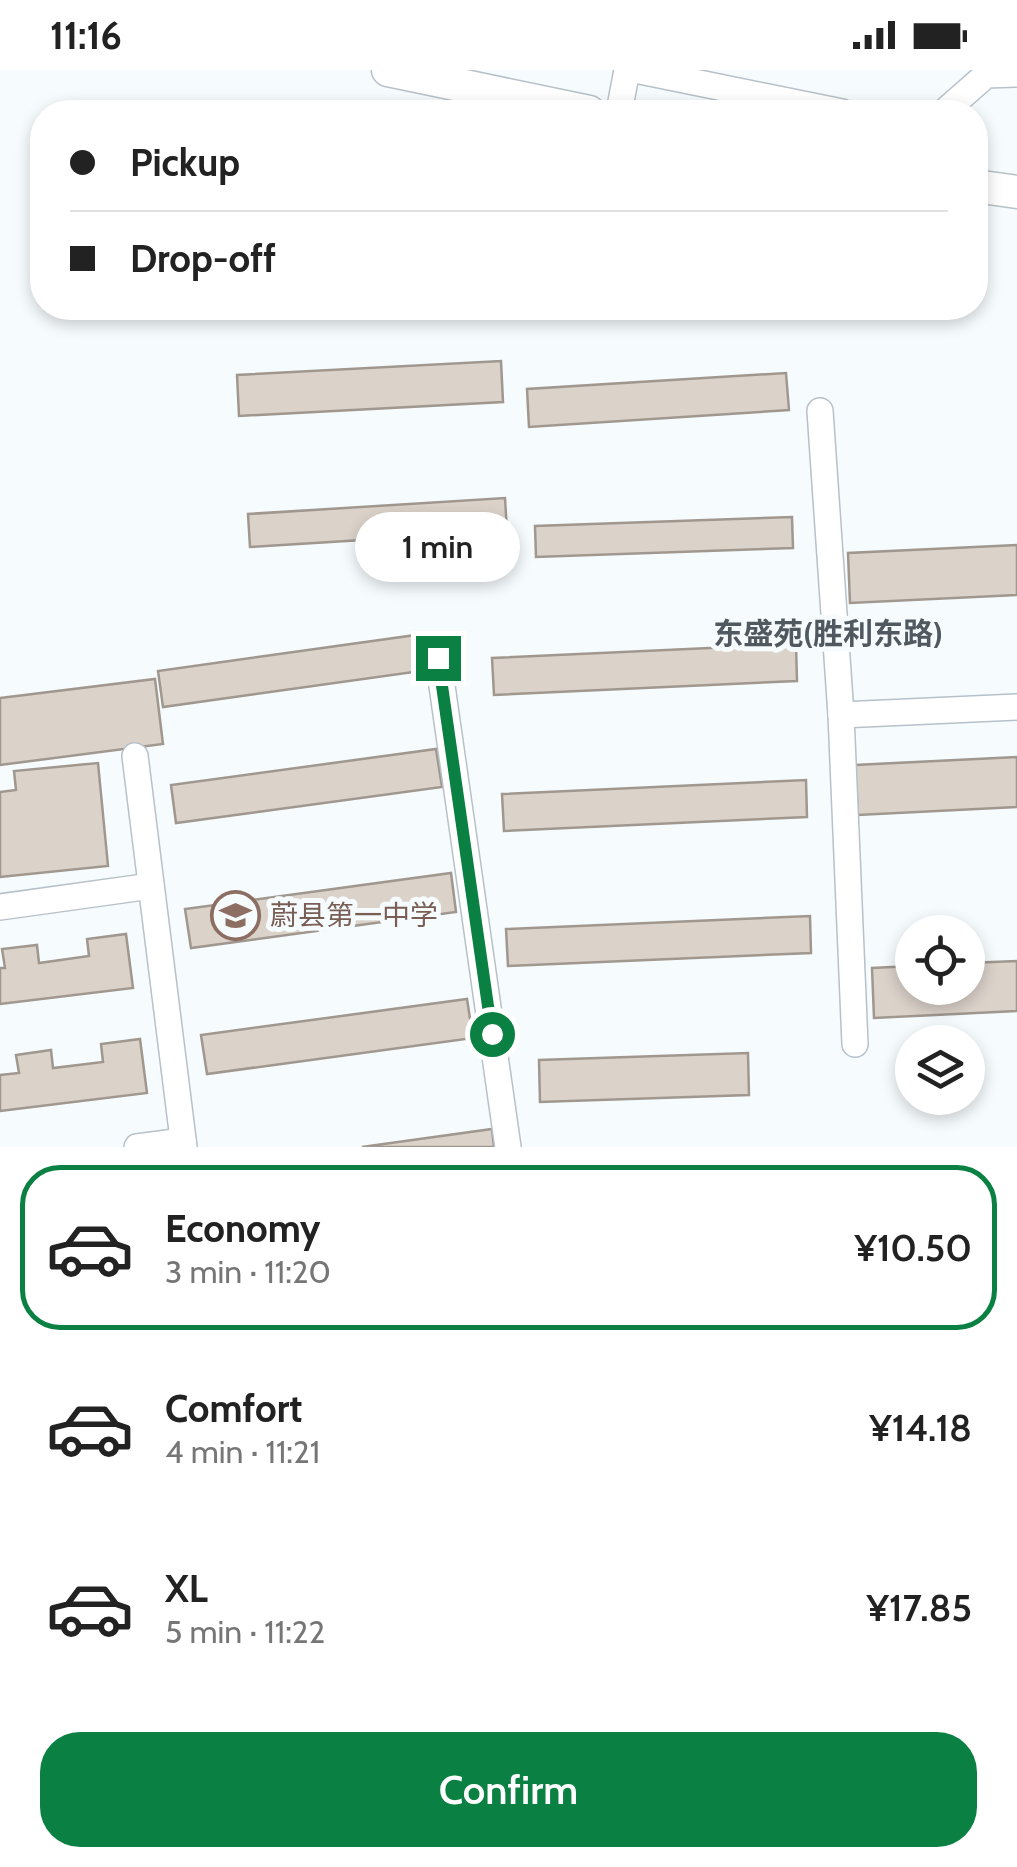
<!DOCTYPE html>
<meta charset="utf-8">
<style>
:root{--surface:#fff;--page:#f6f6f6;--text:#222;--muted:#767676;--line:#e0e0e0;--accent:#0b8043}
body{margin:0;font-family:Cabin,"Noto Sans SC",sans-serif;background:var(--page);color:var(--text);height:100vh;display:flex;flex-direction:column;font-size:38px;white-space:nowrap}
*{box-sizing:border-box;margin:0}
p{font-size:32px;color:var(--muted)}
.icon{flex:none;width:55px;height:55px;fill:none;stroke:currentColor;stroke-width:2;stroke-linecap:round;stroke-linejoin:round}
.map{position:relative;height:1077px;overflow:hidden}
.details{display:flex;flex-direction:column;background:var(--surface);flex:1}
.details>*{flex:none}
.hud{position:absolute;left:30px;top:30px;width:958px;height:220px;border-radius:40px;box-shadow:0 5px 15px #0003;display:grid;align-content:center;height:220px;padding:0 40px;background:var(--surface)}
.fabs{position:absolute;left:895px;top:845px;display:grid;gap:20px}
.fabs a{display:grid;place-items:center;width:90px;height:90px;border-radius:50%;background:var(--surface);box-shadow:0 5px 15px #0003;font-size:50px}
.end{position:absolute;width:45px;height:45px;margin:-22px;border:12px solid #0b8043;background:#fff;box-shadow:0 0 0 5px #fff}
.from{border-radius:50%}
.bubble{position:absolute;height:70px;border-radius:35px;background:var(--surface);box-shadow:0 5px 15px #0003;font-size:32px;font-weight:600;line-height:70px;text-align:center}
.hud b{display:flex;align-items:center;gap:35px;height:95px;font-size:38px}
.hud b+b{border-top:2px solid var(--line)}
.hud i{width:25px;height:25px;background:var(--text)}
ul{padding:18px 0 0;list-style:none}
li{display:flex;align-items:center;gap:30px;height:165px;margin:0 20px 15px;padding:0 20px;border:5px solid transparent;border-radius:40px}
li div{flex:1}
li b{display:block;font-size:38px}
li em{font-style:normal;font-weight:600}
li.current{border-color:var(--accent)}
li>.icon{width:90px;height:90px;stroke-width:1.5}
.primary-button{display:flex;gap:20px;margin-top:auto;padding:20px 40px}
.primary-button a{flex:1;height:115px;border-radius:40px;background:var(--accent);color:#fff;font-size:40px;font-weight:600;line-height:115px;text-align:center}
.status{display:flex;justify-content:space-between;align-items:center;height:70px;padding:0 50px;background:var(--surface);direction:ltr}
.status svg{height:28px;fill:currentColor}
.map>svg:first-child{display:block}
</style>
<div class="status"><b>11:16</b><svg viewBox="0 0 49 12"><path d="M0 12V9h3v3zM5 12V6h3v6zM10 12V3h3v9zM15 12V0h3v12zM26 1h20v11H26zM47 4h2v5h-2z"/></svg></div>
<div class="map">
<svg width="1017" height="1077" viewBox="0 0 1017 1077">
<rect width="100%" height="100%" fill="#f6fbfe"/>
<g fill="#dbd2ca" stroke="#a0978f" stroke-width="2.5">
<path d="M501,291L503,332L239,346L237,305Z"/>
<path d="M786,303L789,340L529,357L527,319Z"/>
<path d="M505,428L507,461L250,477L248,444Z"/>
<path d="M792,447L793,478L536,487L535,456Z"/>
<path d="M1017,475V525L850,533L848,483Z"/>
<path d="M423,564L428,600L163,637L158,601Z"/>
<path d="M796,574L797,611L494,625L492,588Z"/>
<path d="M155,609L163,674L0,695V628Z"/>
<path d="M436,679L442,717L176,753L171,715Z"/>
<path d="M1017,687V737L858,745L855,695Z"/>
<path d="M98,693L108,796L0,807V722L16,720L14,701Z"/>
<path d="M806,710L807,747L504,761L502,724Z"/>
<path d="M451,803L456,842L191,878L185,839Z"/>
<path d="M810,846L811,883L508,896L506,859Z"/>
<path d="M126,864L133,918L0,934V898H5L2,879L37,875L39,893L89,886L87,869Z"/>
<path d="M1017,891V941L874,948L872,898L912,896V918H968V893Z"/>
<path d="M467,929L473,968L207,1004L201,965Z"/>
<path d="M140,969L147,1023L0,1041V1005L19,1003L16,985L51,980L53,998L103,992L101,974Z"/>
<path d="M748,983L749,1025L540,1032L539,990Z"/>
<path d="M492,1059L494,1077H362Z"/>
</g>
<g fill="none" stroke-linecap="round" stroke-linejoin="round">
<defs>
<g id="minor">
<path d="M635,0L842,42"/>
<path d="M619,42L627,0"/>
<path d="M944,42L986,5L1017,4"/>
<path d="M820,341L841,645L855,974"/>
<path d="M438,588L508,1077"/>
<path d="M841,645L1017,637"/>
<path d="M135,686L184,1077"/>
<path d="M0,837L151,816"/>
<path d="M137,1077L183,1071"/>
</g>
<g id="major">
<path d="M388,0L589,42"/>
<path d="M975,116L1017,122"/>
</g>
</defs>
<use href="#minor" stroke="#b7c1c9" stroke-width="28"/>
<use href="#major" stroke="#b7c1c9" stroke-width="35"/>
<use href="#minor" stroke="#fff" stroke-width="25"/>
<use href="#major" stroke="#fff" stroke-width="32"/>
</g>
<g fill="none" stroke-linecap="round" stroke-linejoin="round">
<path stroke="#0b8043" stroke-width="12" d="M438,588L492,964"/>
</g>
<defs>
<symbol id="school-ring" viewBox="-11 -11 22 22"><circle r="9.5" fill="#f6fbfe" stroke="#8d6e63" stroke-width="1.5"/><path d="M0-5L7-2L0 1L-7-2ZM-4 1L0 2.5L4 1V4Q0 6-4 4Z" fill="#8d6e63"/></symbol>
</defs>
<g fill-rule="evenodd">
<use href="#school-ring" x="208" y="818" width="55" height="55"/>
</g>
<g text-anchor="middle" stroke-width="10" stroke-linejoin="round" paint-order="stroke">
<g font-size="28" fill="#785e54" stroke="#f6fbfe" text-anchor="start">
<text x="270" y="855">蔚县第一中学</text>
</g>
<g font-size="30" font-weight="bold" fill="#515960" stroke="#f6fbfe">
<text x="828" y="574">东盛苑(胜利东路)</text>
</g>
</g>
</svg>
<div class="fabs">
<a><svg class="icon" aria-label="locate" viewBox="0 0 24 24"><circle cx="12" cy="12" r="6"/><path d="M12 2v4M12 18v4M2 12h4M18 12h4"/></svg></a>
<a><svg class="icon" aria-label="layers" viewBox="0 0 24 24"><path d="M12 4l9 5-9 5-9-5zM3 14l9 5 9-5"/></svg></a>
</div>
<i class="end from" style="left:492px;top:964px"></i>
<i class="end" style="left:438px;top:588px"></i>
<div class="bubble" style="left:355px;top:442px;width:165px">1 min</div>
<div class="hud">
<b><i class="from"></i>Pickup</b>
<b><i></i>Drop-off</b>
</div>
</div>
<section class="details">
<ul>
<li class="current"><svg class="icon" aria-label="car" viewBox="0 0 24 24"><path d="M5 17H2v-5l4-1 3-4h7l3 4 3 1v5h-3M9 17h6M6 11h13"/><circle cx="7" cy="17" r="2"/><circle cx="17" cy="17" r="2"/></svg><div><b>Economy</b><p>3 min · 11:20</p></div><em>¥10.50</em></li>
<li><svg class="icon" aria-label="car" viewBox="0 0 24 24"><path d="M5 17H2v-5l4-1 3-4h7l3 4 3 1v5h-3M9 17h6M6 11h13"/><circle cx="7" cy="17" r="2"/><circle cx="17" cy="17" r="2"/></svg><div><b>Comfort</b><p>4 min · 11:21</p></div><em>¥14.18</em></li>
<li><svg class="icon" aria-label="car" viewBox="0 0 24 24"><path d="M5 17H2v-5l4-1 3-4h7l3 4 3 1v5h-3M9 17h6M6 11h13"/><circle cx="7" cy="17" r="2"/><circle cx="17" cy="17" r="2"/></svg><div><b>XL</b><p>5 min · 11:22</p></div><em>¥17.85</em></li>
</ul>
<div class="primary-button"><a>Confirm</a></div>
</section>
